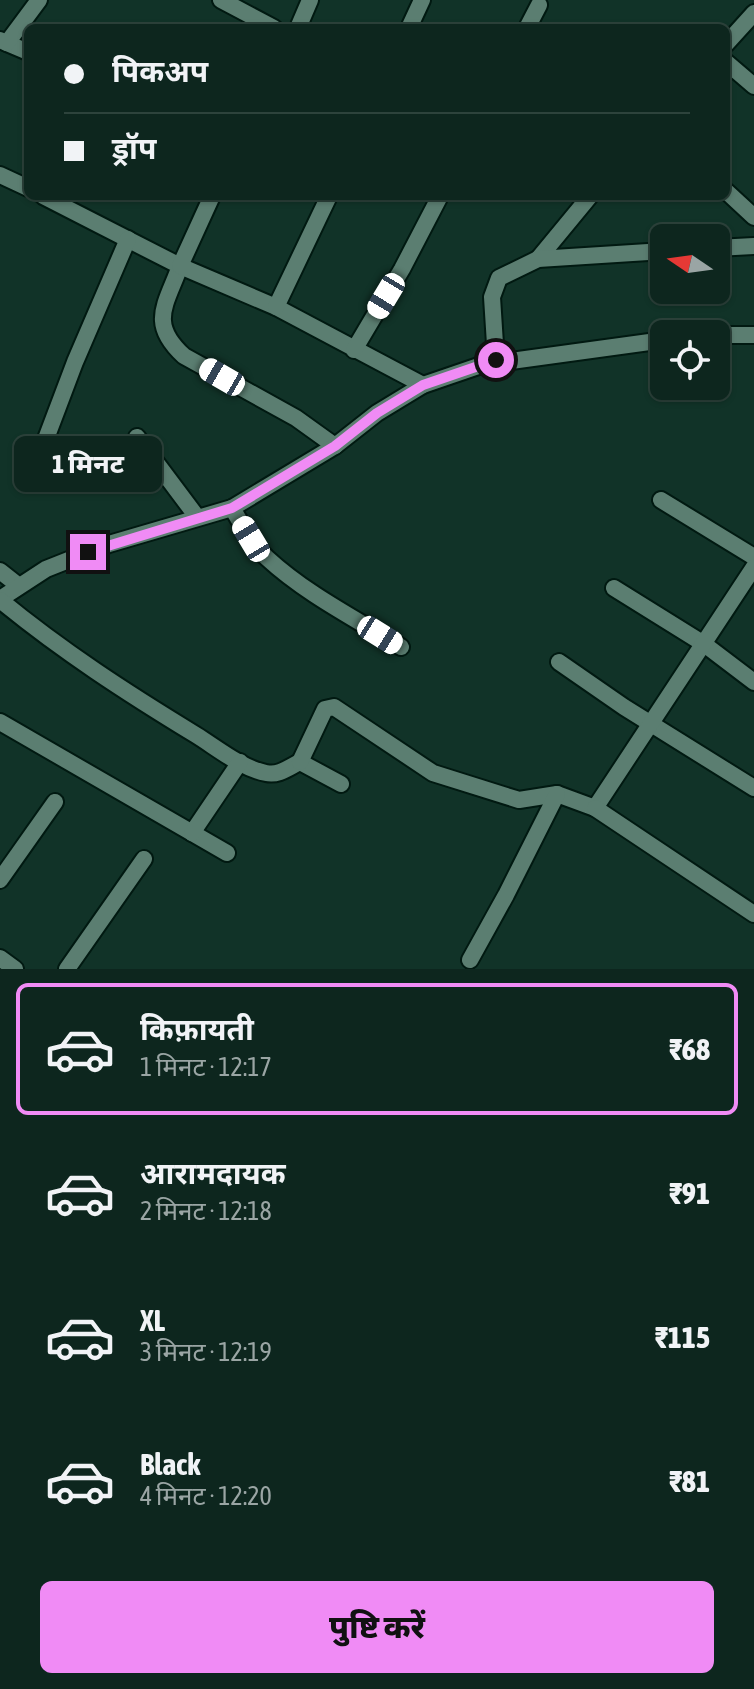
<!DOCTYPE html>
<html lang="hi">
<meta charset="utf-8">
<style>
:root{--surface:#0d261e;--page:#162e27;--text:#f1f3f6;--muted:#9aa5a4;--line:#2d433c;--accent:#f08bf5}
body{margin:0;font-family:"Asap Condensed","Noto Sans Devanagari",sans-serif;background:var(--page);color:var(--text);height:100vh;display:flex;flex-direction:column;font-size:30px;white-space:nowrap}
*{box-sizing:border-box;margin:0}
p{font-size:26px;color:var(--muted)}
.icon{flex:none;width:44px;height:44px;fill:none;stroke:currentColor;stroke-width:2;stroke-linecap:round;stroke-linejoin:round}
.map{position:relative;height:969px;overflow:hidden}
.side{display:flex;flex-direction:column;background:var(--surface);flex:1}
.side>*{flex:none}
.top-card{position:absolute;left:24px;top:24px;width:706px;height:176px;border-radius:12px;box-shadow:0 2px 6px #0004,0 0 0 2px var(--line);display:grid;align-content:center;height:176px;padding:0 40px;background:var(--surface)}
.needle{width:52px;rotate:283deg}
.tools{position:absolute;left:650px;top:224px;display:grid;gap:16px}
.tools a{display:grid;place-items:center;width:80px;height:80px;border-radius:12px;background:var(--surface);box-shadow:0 2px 6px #0004,0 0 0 2px var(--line);font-size:40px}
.end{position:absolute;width:36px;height:36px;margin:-18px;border:10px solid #f08bf5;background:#111;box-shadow:0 0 0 4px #111}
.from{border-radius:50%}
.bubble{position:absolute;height:56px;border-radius:12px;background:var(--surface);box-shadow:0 2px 6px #0004,0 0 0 2px var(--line);font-size:26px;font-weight:800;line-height:56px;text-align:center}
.car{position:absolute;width:24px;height:48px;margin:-24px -12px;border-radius:10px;box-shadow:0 0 6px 2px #0007;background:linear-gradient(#fff 24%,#345 0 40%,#fff 0 76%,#345 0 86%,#fff 0)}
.top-card b{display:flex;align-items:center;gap:28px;height:76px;font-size:30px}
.top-card b+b{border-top:2px solid var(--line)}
.top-card i{width:20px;height:20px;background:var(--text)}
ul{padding:14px 0 0;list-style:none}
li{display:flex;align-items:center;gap:24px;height:132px;margin:0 16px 12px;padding:0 24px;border:4px solid transparent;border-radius:12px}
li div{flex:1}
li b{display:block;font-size:30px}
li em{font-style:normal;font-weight:800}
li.on{border-color:var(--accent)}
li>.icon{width:72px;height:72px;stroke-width:1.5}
.action{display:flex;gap:16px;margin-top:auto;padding:16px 40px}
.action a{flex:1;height:92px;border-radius:12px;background:var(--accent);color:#111;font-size:32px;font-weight:800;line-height:92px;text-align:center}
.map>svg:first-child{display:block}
</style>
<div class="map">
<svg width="754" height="969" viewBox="0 0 754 969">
<rect width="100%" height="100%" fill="#113328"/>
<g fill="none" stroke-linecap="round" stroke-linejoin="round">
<defs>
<g id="minor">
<path d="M221,0L274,28"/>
<path d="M298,28L310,0"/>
<path d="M409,28L422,0"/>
<path d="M527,28L539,5"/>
<path d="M0,40L28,52"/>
<path d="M7,43L39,0"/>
<path d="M726,44L754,13"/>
<path d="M726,62L754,86"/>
<path d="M0,175L28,188"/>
<path d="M726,191L754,217"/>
<path d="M43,196L180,266C166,305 148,323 184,356L296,418L335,446"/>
<path d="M212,196L180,266L276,307L423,385"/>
<path d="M716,248L754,246"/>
<path d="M538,259L590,196"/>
<path d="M276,307L329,196"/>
<path d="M716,335H754"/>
<path d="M354,350L402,269L440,196"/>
<path d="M496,360L492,297L499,278L538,259L664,251"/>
<path d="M137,437L197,517"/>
<path d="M41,452L75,362L128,239"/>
<path d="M661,500L754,557"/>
<path d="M232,508C242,525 252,544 267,558C306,594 356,619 401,647"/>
<path d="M0,571L19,586"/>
<path d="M614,588L704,644L754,682"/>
<path d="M0,599L46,569L109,544L232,508L335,446L377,413L423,385L496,360L511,361L664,340"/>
<path d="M0,600C62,651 127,693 196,735C217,748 241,768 266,773C279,776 289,767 300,762L341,784"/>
<path d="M559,662L624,707L754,788"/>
<path d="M0,722L227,853"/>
<path d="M300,762L325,709L334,707L433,773L519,800L557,794L595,808L754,567"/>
<path d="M595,808L754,914"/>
<path d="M192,833L240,762"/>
<path d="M0,880L55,802"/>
<path d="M0,958L15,969"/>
<path d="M470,960L506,895L557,794"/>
<path d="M67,969L144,859"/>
</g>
</defs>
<use href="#minor" stroke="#011911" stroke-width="20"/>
<use href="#minor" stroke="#5b7e71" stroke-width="16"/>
</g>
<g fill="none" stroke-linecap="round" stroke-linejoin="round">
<path stroke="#f08bf5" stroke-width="10" d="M88,552L232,508L335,446L377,413L423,385L496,360"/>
</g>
</svg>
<div class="tools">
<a><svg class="needle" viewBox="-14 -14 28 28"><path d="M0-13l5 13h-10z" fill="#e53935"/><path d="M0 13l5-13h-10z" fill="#9aa5a4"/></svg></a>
<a><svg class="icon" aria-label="locate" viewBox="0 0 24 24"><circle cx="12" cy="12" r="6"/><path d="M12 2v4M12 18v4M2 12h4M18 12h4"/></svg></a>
</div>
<i class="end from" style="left:496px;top:360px"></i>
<i class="end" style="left:88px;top:552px"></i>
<div class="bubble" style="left:14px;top:436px;width:148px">1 मिनट</div>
<i class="car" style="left:386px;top:296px;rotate:211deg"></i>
<i class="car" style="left:222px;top:377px;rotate:300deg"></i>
<i class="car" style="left:251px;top:539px;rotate:329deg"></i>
<i class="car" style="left:380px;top:635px;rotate:122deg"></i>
<div class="top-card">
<b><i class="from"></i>पिकअप</b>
<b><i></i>ड्रॉप</b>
</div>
</div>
<section class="side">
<ul>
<li class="on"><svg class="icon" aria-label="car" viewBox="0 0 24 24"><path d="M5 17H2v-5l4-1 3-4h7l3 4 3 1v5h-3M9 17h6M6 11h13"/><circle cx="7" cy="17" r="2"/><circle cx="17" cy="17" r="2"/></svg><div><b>किफ़ायती</b><p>1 मिनट · 12:17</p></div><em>₹68</em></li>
<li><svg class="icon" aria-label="car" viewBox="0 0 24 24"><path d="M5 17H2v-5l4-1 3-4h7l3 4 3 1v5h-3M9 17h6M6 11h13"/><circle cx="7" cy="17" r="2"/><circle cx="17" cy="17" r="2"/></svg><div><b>आरामदायक</b><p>2 मिनट · 12:18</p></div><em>₹91</em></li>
<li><svg class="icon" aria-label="car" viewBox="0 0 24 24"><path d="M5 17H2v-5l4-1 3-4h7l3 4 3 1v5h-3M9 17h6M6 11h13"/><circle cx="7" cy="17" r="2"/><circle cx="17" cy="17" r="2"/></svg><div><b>XL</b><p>3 मिनट · 12:19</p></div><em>₹115</em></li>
<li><svg class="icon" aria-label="car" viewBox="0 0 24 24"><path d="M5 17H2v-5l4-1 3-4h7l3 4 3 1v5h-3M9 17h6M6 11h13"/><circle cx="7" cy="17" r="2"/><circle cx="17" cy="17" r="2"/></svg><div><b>Black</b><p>4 मिनट · 12:20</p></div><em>₹81</em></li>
</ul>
<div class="action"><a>पुष्टि करें</a></div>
</section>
